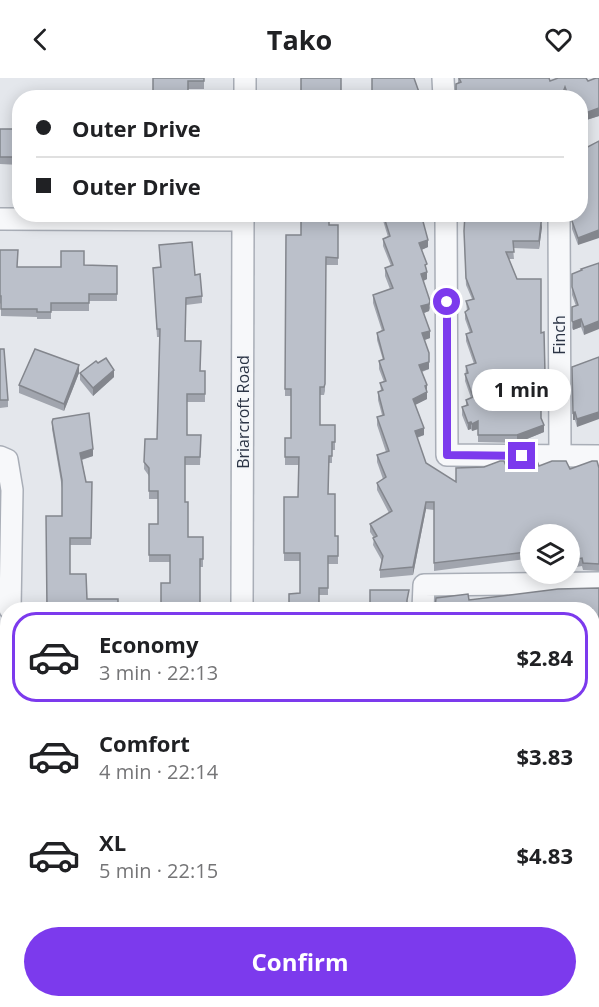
<!DOCTYPE html>
<meta charset="utf-8">
<style>
:root{--surface:#fff;--page:#f2f2f2;--text:#202124;--muted:#757577;--line:#e0e0e0;--accent:#7c3aed}
body{margin:0;font-family:"Open Sans",sans-serif;background:var(--page);color:var(--text);height:100vh;display:flex;flex-direction:column;font-size:22px;white-space:nowrap}
*{box-sizing:border-box;margin:0}
p{font-size:20px;color:var(--muted)}
.icon{flex:none;width:33px;height:33px;fill:none;stroke:currentColor;stroke-width:2;stroke-linecap:round;stroke-linejoin:round}
.map{position:relative;flex:1;overflow:hidden}
.panel{position:absolute;left:0px;top:524px;width:600px;height:406px;display:flex;flex-direction:column;background:var(--surface);border-radius:24px 24px 0 0;box-shadow:0 3px 15px #0003}
.panel>*{flex:none}
.hud{position:absolute;left:12px;top:12px;width:576px;height:132px;border-radius:24px;box-shadow:0 3px 15px #0003;display:grid;align-content:center;height:132px;padding:0 24px;background:var(--surface)}
.controls{position:absolute;left:520px;top:446px;display:grid;gap:12px}
.controls a{display:grid;place-items:center;width:60px;height:60px;border-radius:50%;background:var(--surface);box-shadow:0 3px 15px #0003;font-size:30px}
.end{position:absolute;width:27px;height:27px;margin:-14px;border:8px solid #7c3aed;background:#fff;box-shadow:0 0 0 3px #fff}
.from{border-radius:50%}
.bubble{position:absolute;height:42px;border-radius:21px;background:var(--surface);box-shadow:0 3px 15px #0003;font-size:20px;font-weight:700;line-height:42px;text-align:center}
.hud b{display:flex;align-items:center;gap:21px;height:57px;font-size:22px}
.hud b+b{border-top:2px solid var(--line)}
.hud i{width:15px;height:15px;background:var(--text)}
ul{padding:10px 0 0;list-style:none}
li{display:flex;align-items:center;gap:18px;height:90px;margin:0 12px 9px;padding:0 12px;border:3px solid transparent;border-radius:24px}
li div{flex:1}
li b{display:block;font-size:22px}
li em{font-style:normal;font-weight:700}
li.on{border-color:var(--accent)}
li>.icon{width:54px;height:54px;stroke-width:1.5}
.action{display:flex;gap:12px;margin-top:auto;padding:12px 24px}
.action a{flex:1;height:69px;border-radius:36px;background:var(--accent);color:#fff;font-size:24px;font-weight:700;line-height:69px;text-align:center}
header{display:flex;justify-content:space-between;align-items:center;height:78px;padding:0 24px;background:var(--surface);font-size:27px;font-weight:700}
.map>svg:first-child{display:block}
</style>
<header><svg class="icon" aria-label="back" viewBox="0 0 24 24"><path d="M15 5l-7 7 7 7"/></svg>Tako<svg class="icon" aria-label="heart" viewBox="0 0 24 24"><path d="M12 20l-8-8c-3-5 5-10 8-4 3-6 11-1 8 4z"/></svg></header>
<div class="map">
<svg width="599" height="929" viewBox="0 0 599 929">
<rect width="100%" height="100%" fill="#e4e7ec"/>
<g fill="none" stroke-linecap="round" stroke-linejoin="round">
<defs>
<g id="minor">
<path d="M443,0L444,20"/>
<path d="M245,20V0"/>
<path d="M446,136L447,377L599,378"/>
<path d="M559,136L560,377"/>
<path d="M0,141L243,142"/>
<path d="M0,379L7,382L12,412L10,531"/>
<path d="M242,531L243,136"/>
<path d="M423,531L424,507L599,505"/>
<path d="M592,627H599"/>
<path d="M0,639L8,613"/>
<path d="M0,704L8,706"/>
<path d="M592,786H599"/>
<path d="M592,902H599"/>
<path d="M236,929L237,922"/>
<path d="M425,929V922"/>
</g>
</defs>
<use href="#minor" stroke="#a9aeb7" stroke-width="24"/>
<use href="#minor" stroke="#f7f8fa" stroke-width="21"/>
</g>
<g fill="#a1a5ae">
<path d="M153,0H204V11H188V20H153Z"/>
<path d="M372,0H417H414L420,20H372Z"/>
<path d="M458,0L550,3H588L599,0V38L580,44V20H566L565,16L564,20H456V6L458,5Z"/>
<path d="M0,51H20V87L0,86Z"/>
<path d="M381,136H428V139L423,142L428,169L421,172L427,192V201L423,203L430,230L429,233L424,235L430,260L424,262L429,291L422,294L427,321L415,327L424,357L417,360L426,385L456,404L506,388H539L570,391L599,390V493L583,492L582,488L570,490V456H531V490L528,491L526,481L434,493V432L426,431L413,497L380,500V492L382,483L373,467L374,460L370,454V446L389,435L377,412V405L383,401L377,384V377L386,374L377,347V339L382,337L378,322V314L381,313L380,305L384,304L379,291V283L383,282L377,262V255L382,253L373,225V217L390,211L385,198V190L391,188L383,168V161L388,159Z"/>
<path d="M572,136H580L578,167L572,151Z"/>
<path d="M329,147H338V187H326L325,313L324,317H320V347H335V372H332V385H329L328,416L335,458H338V486H328V517H319L300,515V483H284V419H298L299,387H285V360H291V318H285L286,157H301Z"/>
<path d="M542,149L539,171L513,170L514,181H509L517,201L541,255L544,254L545,302H541V340L544,354L517,365L478,364V351L472,353L471,351L468,352L462,337V329L466,328V322L471,320L465,303L466,288L474,286L466,263V256L470,255L465,241V234L467,233L466,223L472,221L466,207L464,160Z"/>
<path d="M159,167L195,197L202,218V225L186,227L185,263L200,293H205V324H187V357H201L200,387H185V424L188,459H203V489H200L170,505V484H149V446H158V421H149V398L144,391L145,361H157L160,259H157L153,190L160,189Z"/>
<path d="M0,172L18,189H61L84,187L117,188V223H89V233H51V241H37V239L1,238V226L0,225Z"/>
<path d="M599,185L584,257L581,249L573,252L572,250V229L576,228L572,217V196L581,193V191Z"/>
<path d="M0,271L8,322V329L0,330Z"/>
<path d="M599,279L577,349L575,342H573L572,289Z"/>
<path d="M98,285L114,299L93,318L80,302V295Z"/>
<path d="M79,295L64,333L19,315V307Z"/>
<path d="M52,344L93,378L82,382L86,404H92L91,467H70L47,531L62,438V410L52,351Z"/>
<path d="M599,510V615L592,614V531L469,522Z"/>
<path d="M599,635V683L592,684V636Z"/>
<path d="M592,715L597,718H599V762H592Z"/>
<path d="M599,790V889L592,890V791Z"/>
</g>
<g fill="#83868d">
<path d="M599,30V38L580,44V37Z"/>
<path d="M421,136H428V139L421,142Z"/>
<path d="M542,142V149L539,171V163Z"/>
<path d="M599,152V160L578,167V160Z"/>
<path d="M428,162V169L419,173V165Z"/>
<path d="M427,194V201L421,204V196Z"/>
<path d="M430,223L429,233L421,236V228Z"/>
<path d="M581,241V249L573,252V244Z"/>
<path d="M599,243V251L584,257V249Z"/>
<path d="M430,253V260L422,263V255Z"/>
<path d="M429,284V291L419,294V287Z"/>
<path d="M79,287V295L64,333V326Z"/>
<path d="M114,292V299L93,318V310Z"/>
<path d="M427,307V321L413,328V321L425,308Z"/>
<path d="M575,334V342H573V335Z"/>
<path d="M599,334V341L577,349V341Z"/>
<path d="M478,343V351L472,353V346Z"/>
<path d="M471,344V351L468,352V345Z"/>
<path d="M544,347V354L517,365V357Z"/>
<path d="M424,350V357L415,360V353Z"/>
<path d="M93,371V378L80,382V375Z"/>
<path d="M426,424V431L413,497V489Z"/>
<path d="M4,772V779L0,799V791Z"/>
<path d="M97,922H102L98,929H93Z"/>
</g>
<g fill="#bbc0ca" stroke="#83868d" stroke-width="1.5">
<path d="M153,0H204V3H188V20H159V16H153Z"/>
<path d="M301,0H341V18H336V20H301Z"/>
<path d="M372,0H414L420,17H372Z"/>
<path d="M459,0H549L550,3L558,0H586L588,3L596,0H599V30L580,37V20H569L565,9L561,20H457L456,16V6L461,4Z"/>
<rect x="0" y="51" width="20" height="28"/>
<path d="M599,63V152L578,160L572,143V136H580V73Z"/>
<path d="M301,136H329V147H338V180L326,179L325,306L324,309H320V347H335V364H332V378H329L328,416H335V458H338V478H328V510H319V531H289V516L300,515V475H284V419H298L299,379H285V360H291V311H285L286,157H301Z"/>
<path d="M383,136H421L428,162L419,165L427,186L425,187L427,194L421,196L430,223L429,226L421,228L430,253L422,255L429,275V284L419,287L427,307L425,308L427,314L413,321L424,350L415,353L426,385L456,404V390L484,389L500,383H504L506,388L528,383H537L539,388L552,383H566L570,391L592,383H597L599,390V486L583,485L582,480L570,482V456H531V483H528L526,474L434,485V424H426L413,489L380,492L383,478L373,460L377,458L370,446L392,433L377,405L386,399L377,377L389,373L377,339L384,337L378,314L383,312L380,305L386,303L379,283L384,281L377,255L384,252L373,217L393,210L385,190L393,187L383,161L390,158Z"/>
<path d="M465,136H542L539,163H513L514,174H506L517,201H541V255L544,254L545,295H541V340L544,347L517,357H478V343L472,346L471,344L468,345L462,329L468,327L466,322L473,319L465,296L468,295L466,288L476,285L466,256L472,254L465,234L469,231L466,223L474,221L466,200L464,153Z"/>
<path d="M192,164L195,197L200,196L202,218L186,220L185,263H201L200,293H205V316H187V357H201L200,379H185V424H188V459H203V481H200V531H161V505H170V477H149V446H158V413H149V390L144,384L145,361H157L160,251H157L153,190L161,189L159,167Z"/>
<path d="M0,172H18L17,189H61V173H84V187L117,188V216H89V225H51V234H37V231H1V218H0Z"/>
<path d="M599,185V243L584,249L581,241L573,244L572,243V229L578,227L572,209V196L582,192L581,191Z"/>
<path d="M0,271H4L8,322H0Z"/>
<path d="M35,271L79,287L64,326L19,307Z"/>
<path d="M599,279V334L577,341L575,334L573,335L572,289Z"/>
<path d="M106,280L114,292L93,310L80,295L96,283L98,285Z"/>
<path d="M89,335L93,371L80,375L86,404H92L91,460H70V496H86L87,521H118V531H47L46,438H62V402L52,344L53,341Z"/>
<path d="M599,510V607L592,606V531H435L436,520L468,516L469,522L558,511Z"/>
<path d="M370,512H409L407,522V531H370Z"/>
<path d="M599,635V675L592,676V636Z"/>
<path d="M596,714L597,718H599V754L592,755V715Z"/>
<path d="M0,771L4,772L0,791Z"/>
<path d="M599,790V882H592V791Z"/>
<path d="M599,912V929H435L436,927L437,922H592V913Z"/>
<path d="M49,922H97L93,929H45Z"/>
<rect x="143" y="922" width="27" height="7"/>
<rect x="280" y="922" width="38" height="7"/>
<path d="M367,922H408L409,929H368Z"/>
</g>
<g fill="none" stroke-linecap="round" stroke-linejoin="round">
<path stroke="#7c3aed" stroke-width="8" d="M447,224V377L522,378"/>
</g>
<g text-anchor="middle" stroke-width="4.5" stroke-linejoin="round" paint-order="stroke">
<g font-size="16" fill="#2b3445" stroke="#f4f6f9">
<text transform="translate(559 257) rotate(-90)" y="6">Finch</text>
<text transform="translate(243 334) rotate(-90)" y="6">Briarcroft Road</text>
</g>
</g>
</svg>
<div class="controls">
<a><svg class="icon" aria-label="layers" viewBox="0 0 24 24"><path d="M12 4l9 5-9 5-9-5zM3 14l9 5 9-5"/></svg></a>
</div>
<i class="end from" style="left:447px;top:224px"></i>
<i class="end" style="left:522px;top:378px"></i>
<div class="bubble" style="left:472px;top:291px;width:99px">1 min</div>
<div class="hud">
<b><i class="from"></i>Outer Drive</b>
<b><i></i>Outer Drive</b>
</div>
<section class="panel">
<ul>
<li class="on"><svg class="icon" aria-label="car" viewBox="0 0 24 24"><path d="M5 17H2v-5l4-1 3-4h7l3 4 3 1v5h-3M9 17h6M6 11h13"/><circle cx="7" cy="17" r="2"/><circle cx="17" cy="17" r="2"/></svg><div><b>Economy</b><p>3 min · 22:13</p></div><em>$2.84</em></li>
<li><svg class="icon" aria-label="car" viewBox="0 0 24 24"><path d="M5 17H2v-5l4-1 3-4h7l3 4 3 1v5h-3M9 17h6M6 11h13"/><circle cx="7" cy="17" r="2"/><circle cx="17" cy="17" r="2"/></svg><div><b>Comfort</b><p>4 min · 22:14</p></div><em>$3.83</em></li>
<li><svg class="icon" aria-label="car" viewBox="0 0 24 24"><path d="M5 17H2v-5l4-1 3-4h7l3 4 3 1v5h-3M9 17h6M6 11h13"/><circle cx="7" cy="17" r="2"/><circle cx="17" cy="17" r="2"/></svg><div><b>XL</b><p>5 min · 22:15</p></div><em>$4.83</em></li>
</ul>
<div class="action"><a>Confirm</a></div>
</section>
</div>
